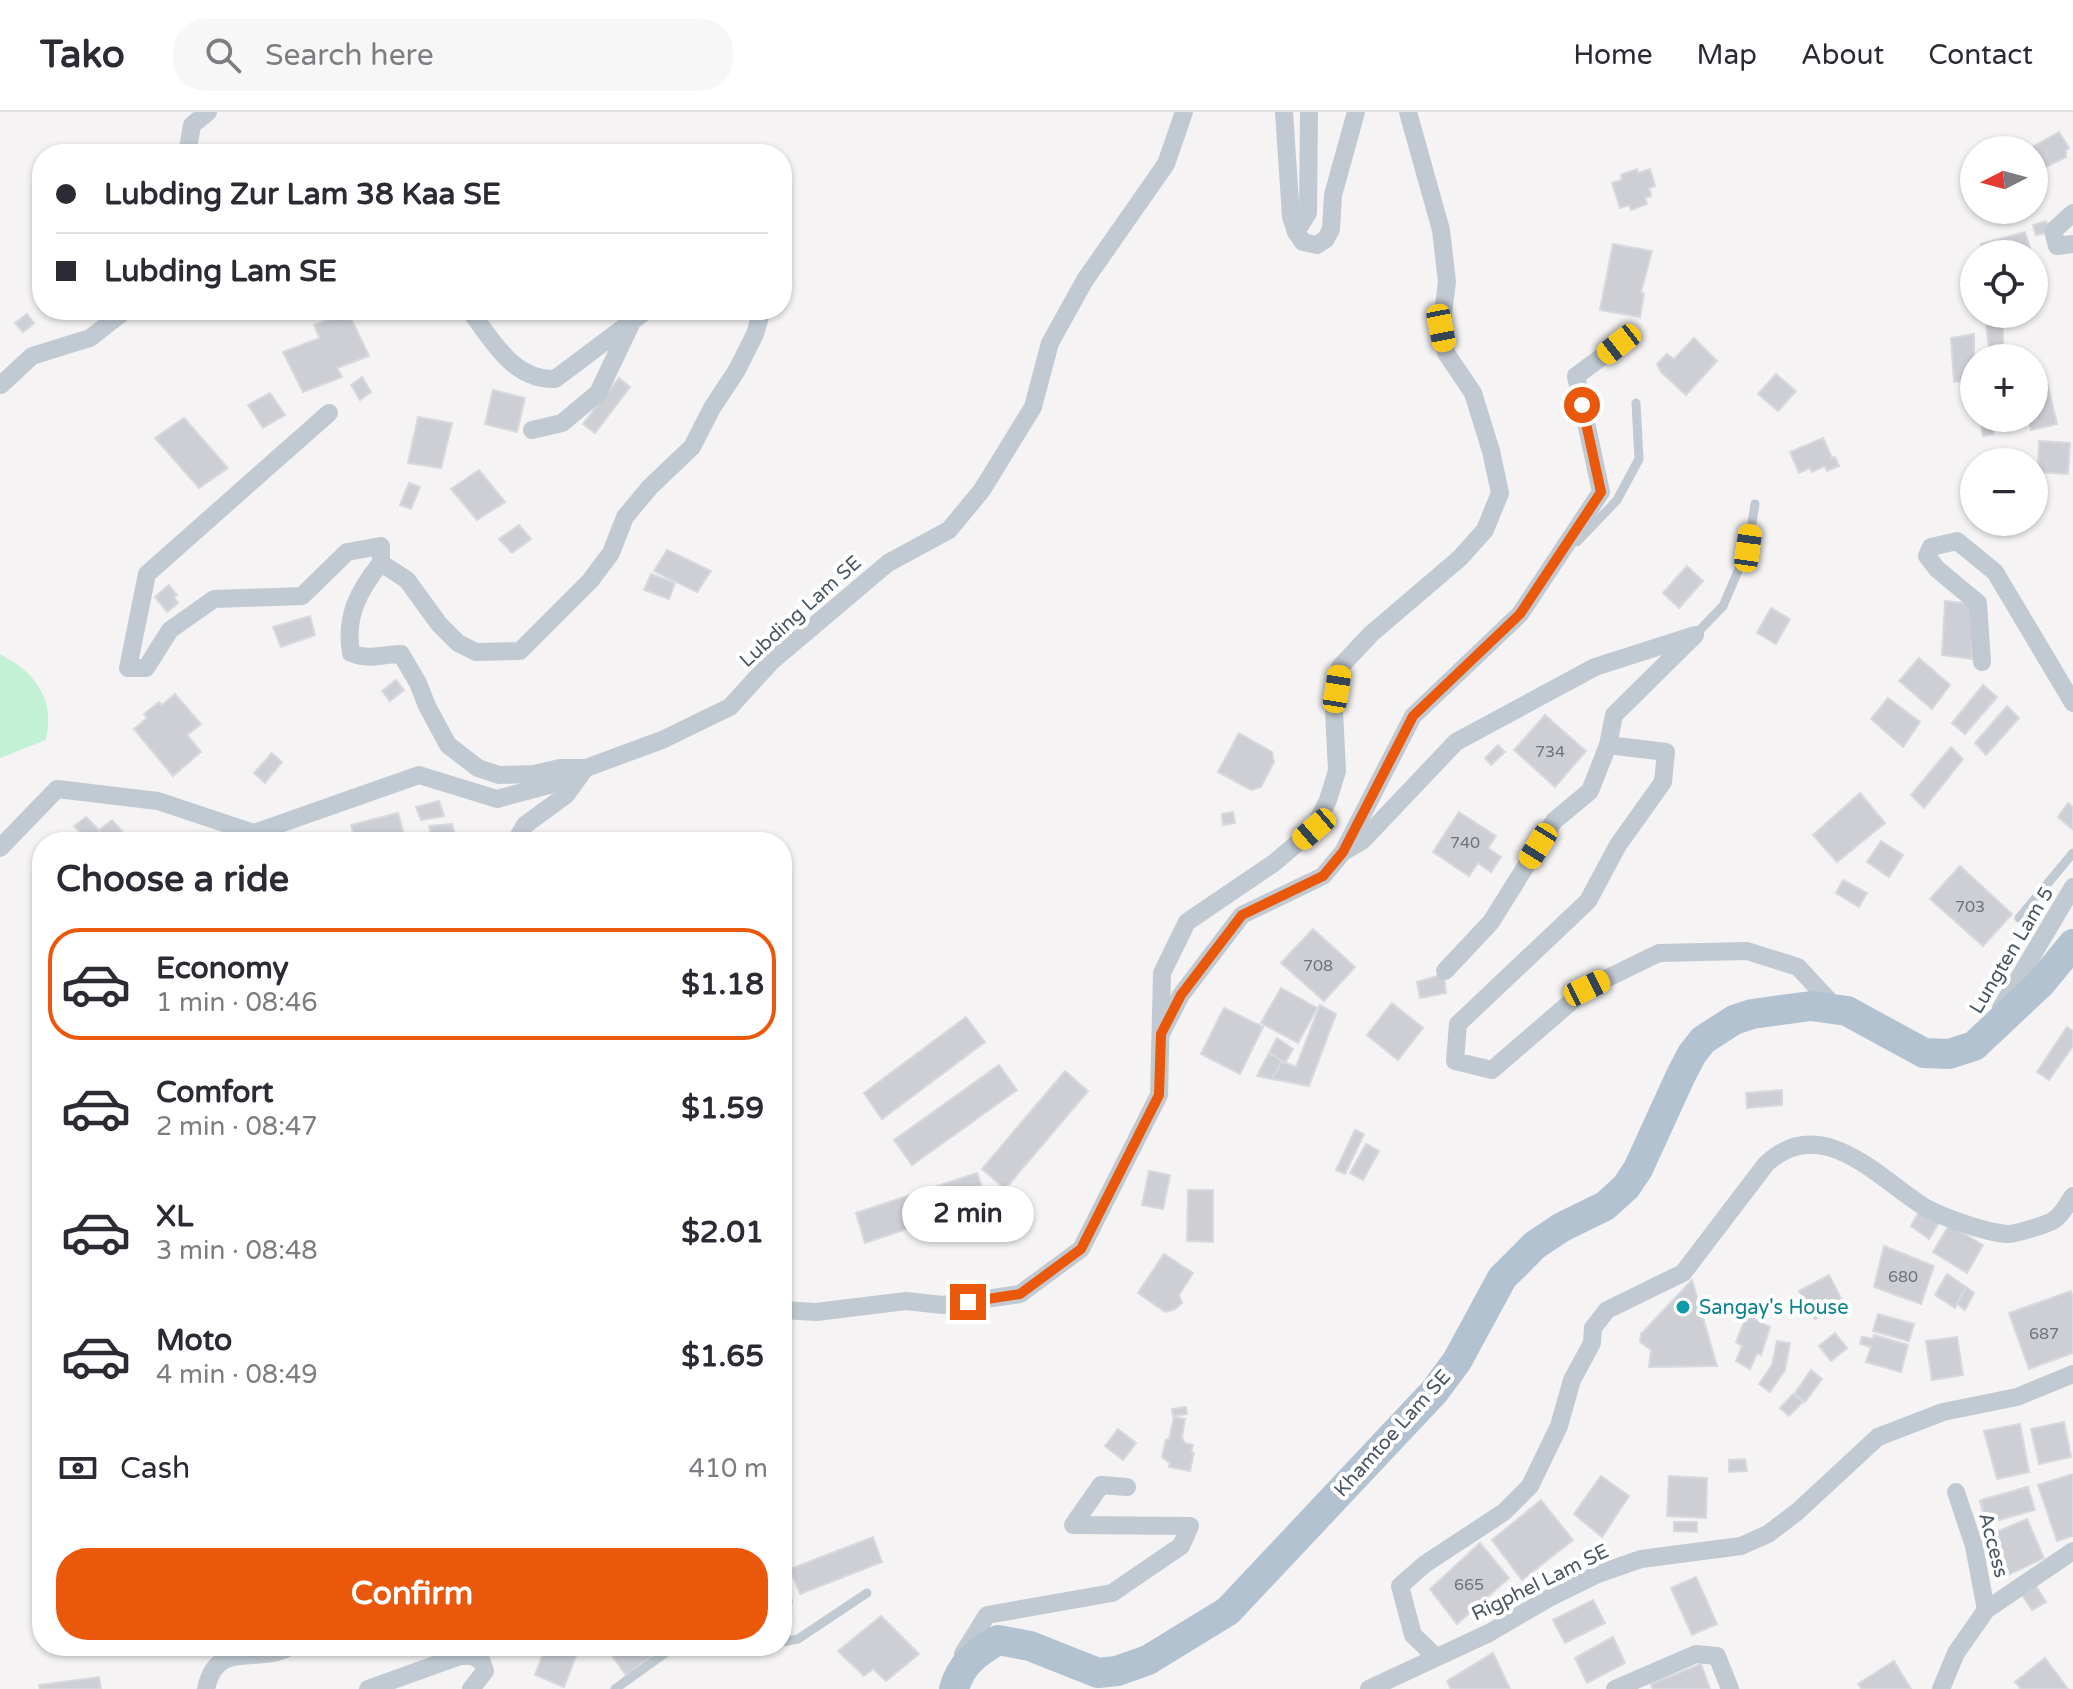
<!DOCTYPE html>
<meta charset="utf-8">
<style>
:root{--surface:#fff;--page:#f7f7f7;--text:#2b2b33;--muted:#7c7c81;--line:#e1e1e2;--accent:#ea580c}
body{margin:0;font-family:"Varela Round",sans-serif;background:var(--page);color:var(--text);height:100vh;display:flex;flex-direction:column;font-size:30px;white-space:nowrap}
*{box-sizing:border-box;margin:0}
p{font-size:26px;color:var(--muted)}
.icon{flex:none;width:44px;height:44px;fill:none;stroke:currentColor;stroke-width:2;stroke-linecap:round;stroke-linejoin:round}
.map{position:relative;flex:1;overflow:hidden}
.drawer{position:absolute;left:32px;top:720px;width:760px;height:824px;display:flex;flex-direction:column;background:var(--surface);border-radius:32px;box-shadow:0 2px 6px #0004}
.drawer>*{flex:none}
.banner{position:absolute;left:32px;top:32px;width:760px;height:176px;border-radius:32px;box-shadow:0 2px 6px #0004;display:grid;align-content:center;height:176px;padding:0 24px;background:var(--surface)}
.needle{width:52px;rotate:264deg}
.fabs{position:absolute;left:1960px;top:24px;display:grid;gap:16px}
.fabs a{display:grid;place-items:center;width:88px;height:88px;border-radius:50%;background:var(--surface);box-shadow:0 2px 6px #0004;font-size:40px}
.end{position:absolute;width:36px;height:36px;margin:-18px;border:10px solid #ea580c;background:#fff;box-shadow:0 0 0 4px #fff}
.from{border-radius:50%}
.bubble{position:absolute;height:56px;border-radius:28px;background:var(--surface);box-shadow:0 2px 6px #0004;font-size:26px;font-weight:800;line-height:56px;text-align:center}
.car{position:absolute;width:24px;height:48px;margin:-24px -12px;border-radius:10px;box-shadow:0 0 6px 2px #0007;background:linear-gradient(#f5c518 24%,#345 0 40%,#f5c518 0 76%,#345 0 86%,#f5c518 0)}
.banner b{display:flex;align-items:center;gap:28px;height:76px;font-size:30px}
.banner b+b{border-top:2px solid var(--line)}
.banner i{width:20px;height:20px;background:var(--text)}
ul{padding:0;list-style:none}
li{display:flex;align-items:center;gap:24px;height:112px;margin:0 16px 12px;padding:0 8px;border:4px solid transparent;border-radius:32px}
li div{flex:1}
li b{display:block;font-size:30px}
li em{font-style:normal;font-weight:800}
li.current{border-color:var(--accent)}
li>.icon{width:72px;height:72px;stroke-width:1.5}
h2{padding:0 24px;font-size:36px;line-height:96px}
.pay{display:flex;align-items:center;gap:20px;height:88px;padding:0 24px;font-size:30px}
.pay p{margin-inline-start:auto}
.button{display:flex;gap:16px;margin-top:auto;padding:16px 24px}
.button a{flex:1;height:92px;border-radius:32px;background:var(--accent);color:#fff;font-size:32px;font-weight:800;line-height:92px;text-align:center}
header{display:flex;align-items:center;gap:48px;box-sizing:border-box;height:112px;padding:0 40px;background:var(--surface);border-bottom:2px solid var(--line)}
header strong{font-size:38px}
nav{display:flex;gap:44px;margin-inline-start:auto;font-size:28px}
.search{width:560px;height:72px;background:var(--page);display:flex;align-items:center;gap:20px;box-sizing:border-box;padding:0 28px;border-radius:32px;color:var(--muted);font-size:30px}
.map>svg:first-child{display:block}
</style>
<header>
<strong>Tako</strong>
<div class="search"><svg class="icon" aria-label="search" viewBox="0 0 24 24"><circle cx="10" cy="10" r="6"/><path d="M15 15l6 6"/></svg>Search here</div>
<nav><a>Home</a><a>Map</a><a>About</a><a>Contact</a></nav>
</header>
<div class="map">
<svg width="2073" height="1577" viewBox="0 0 2073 1577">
<rect width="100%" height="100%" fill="#f5f3f3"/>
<path fill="#c3f1d5" d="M0,542C36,561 55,587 46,628L0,646Z"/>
<g fill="#cdcfd5" stroke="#d7d9de" stroke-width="2">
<path d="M2059,20L2069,36L2066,38V45L2042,57L2034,46V38H2027Z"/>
<path d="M1637,57L1638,61L1650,57L1655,74L1649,76L1651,84L1645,86L1647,92L1631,98L1629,93L1620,96L1612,71L1622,68L1621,63Z"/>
<path d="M2046,109L2049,120L2036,123L2033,113Z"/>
<path d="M2025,120L2032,142H1984L1981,132Z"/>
<path d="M1613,132L1652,139L1641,180L1644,182L1640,205L1600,198Z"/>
<path d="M348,200L369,244L337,256L342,265L303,280L283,240L320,226L314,213Z"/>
<path d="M27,202L34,211L23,220L15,211Z"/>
<path d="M2003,210V234L1989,235L1986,212Z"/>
<path d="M1974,222V268L1954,270L1951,226Z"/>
<path d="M1694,226L1717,249L1686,283L1661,260L1657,252L1667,242L1674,247Z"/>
<path d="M1776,262L1796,279L1778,299L1758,282Z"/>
<path d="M362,265L371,280L360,288L351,273Z"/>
<path d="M619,266L630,275L595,321L583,312Z"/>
<path d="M2048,274L2057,312L2031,318L2028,306H2034V276Z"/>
<path d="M493,278L525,286L517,320L485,312Z"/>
<path d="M270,281L285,303L263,316L248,293Z"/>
<path d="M418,305L452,311L441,356L408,351Z"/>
<path d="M184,306L228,356L199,376L155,326Z"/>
<path d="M1980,306H1991L1994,322L1983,324Z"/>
<path d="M1823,326L1832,346L1835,345L1839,354L1827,359L1825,354L1812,360L1810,356L1799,361L1790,340Z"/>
<path d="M2039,329L2070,331L2068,362L2038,360Z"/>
<path d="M479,358L505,390L477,408L451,377Z"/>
<path d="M409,371L420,375L411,397L400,393Z"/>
<path d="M519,413L531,427L512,441L499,427Z"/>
<path d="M667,438L711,459L697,480L654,459Z"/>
<path d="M1687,454L1703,469L1679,496L1663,481Z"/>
<path d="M651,462L675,471L669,487L644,478Z"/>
<path d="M169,473L177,483L174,485L178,491L167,500L155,485Z"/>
<path d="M1945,489L1973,492L1972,547L1942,543Z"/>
<path d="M1771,496L1790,507L1776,532L1757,521Z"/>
<path d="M310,504L315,523L281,535L273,515Z"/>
<path d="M1919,546L1950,573L1932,597L1899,569Z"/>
<path d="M396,568L404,578L390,589L382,579Z"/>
<path d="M1983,573L1997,585L1965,622L1952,611Z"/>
<path d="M175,582L201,612L187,623L201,640L173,664L134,617L147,606L144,602L159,590L162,593Z"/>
<path d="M1888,586L1920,610L1903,635L1871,607Z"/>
<path d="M2007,594L2019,606L1986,643L1975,631Z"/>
<path d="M1545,603L1586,639L1555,675L1514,638Z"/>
<path d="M1239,621L1272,640L1274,650L1261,675L1251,678L1218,660Z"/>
<path d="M1498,633L1505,640L1491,653L1485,646Z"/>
<path d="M1951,635L1963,647L1924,696L1911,683Z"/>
<path d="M272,641L282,650L265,671L254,661Z"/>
<path d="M1860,681L1885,711L1837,750L1813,723Z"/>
<path d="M439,689L444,704L421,708L416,695Z"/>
<path d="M2068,691L2073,695V718L2058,705Z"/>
<path d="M1233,700L1235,711L1223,713L1222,702Z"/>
<path d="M1459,700L1496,724L1488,736L1501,745L1491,760L1478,751L1469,764L1433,740Z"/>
<path d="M398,701L406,730H356L351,713Z"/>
<path d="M86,705L99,718L112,708L122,719L108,730H90L74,714Z"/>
<path d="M452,712L457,730H433L429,714Z"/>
<path d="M99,720L108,730H93L91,727Z"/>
<path d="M1881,729L1903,743L1889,765L1867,750Z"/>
<path d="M1960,754L2012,802L1983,834L1930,787Z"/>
<path d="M1843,768L1867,781L1859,795L1836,781Z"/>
<path d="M1313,817L1355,855L1324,889L1281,851Z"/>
<path d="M1444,862L1446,881L1420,886L1417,870Z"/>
<path d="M1281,876L1317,896L1298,931L1261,911Z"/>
<path d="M1392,891L1423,916L1398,948L1367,923Z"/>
<path d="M1320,893L1336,902L1309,974L1272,967L1282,949L1296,955Z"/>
<path d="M1224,896L1263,915L1240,962L1201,942Z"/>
<path d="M966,905L985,930L882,1007L864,981Z"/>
<path d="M2067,915L2073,919V934L2049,968L2037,960Z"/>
<path d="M1277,926L1293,937L1285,951L1269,941Z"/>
<path d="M1269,941L1282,949L1272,967L1257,964Z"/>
<path d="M999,953L1017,978L912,1053L894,1028Z"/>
<path d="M1065,959L1088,979L1005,1077L982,1057Z"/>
<path d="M1782,978V993L1747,996L1746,981Z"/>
<path d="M1355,1018L1364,1022L1345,1062L1336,1058Z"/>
<path d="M1366,1032L1379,1039L1363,1068L1350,1061Z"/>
<path d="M1149,1059L1170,1063L1163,1097L1142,1093Z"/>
<path d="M977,1061L987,1090L865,1131L856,1101Z"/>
<path d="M1188,1078H1213V1130L1187,1129Z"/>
<path d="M1921,1096L1941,1107L1929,1127L1911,1114Z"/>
<path d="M1949,1113L1983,1133L1967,1161L1933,1140Z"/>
<path d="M1884,1134L1934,1154L1921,1192L1874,1175Z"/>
<path d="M1164,1142L1193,1161L1179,1183L1182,1191L1175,1197L1165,1200L1138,1181Z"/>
<path d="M1947,1162L1966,1175L1955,1196L1935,1183Z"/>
<path d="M1829,1163L1844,1192L1815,1207L1799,1179Z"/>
<path d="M1692,1168L1717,1254L1649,1255L1651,1238L1640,1230L1641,1222Z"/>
<path d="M1966,1175L1974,1181L1965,1198L1957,1192Z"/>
<path d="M2071,1179L2073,1187V1241L2029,1257L2009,1201Z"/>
<path d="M1878,1202L1914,1212L1909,1229L1873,1219Z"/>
<path d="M1747,1203L1770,1215L1761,1243L1757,1241L1750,1257L1736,1249L1742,1234L1736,1230Z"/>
<path d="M1835,1221L1847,1236L1831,1249L1819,1234Z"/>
<path d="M1874,1223L1908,1233L1901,1260L1866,1250L1871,1235L1860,1232L1862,1225L1873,1227Z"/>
<path d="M1957,1225L1963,1263L1932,1268L1926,1229Z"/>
<path d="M1777,1229L1790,1231L1785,1258L1770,1280L1759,1272L1772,1253Z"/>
<path d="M1811,1258L1822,1267L1805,1290L1795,1281Z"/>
<path d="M1793,1282L1803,1290L1789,1304L1780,1296Z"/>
<path d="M1186,1295L1187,1302L1173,1304L1172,1297Z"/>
<path d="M1174,1305L1185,1307L1182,1326L1185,1331L1193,1333L1191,1340L1194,1341L1190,1359L1169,1355L1170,1351L1162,1345L1166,1327L1169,1328Z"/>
<path d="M2064,1310L2071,1345L2039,1352L2031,1317Z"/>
<path d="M2020,1312L2029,1360L1997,1367L1984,1319Z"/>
<path d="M1118,1317L1136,1331L1123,1348L1105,1334Z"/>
<path d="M1745,1347L1747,1359L1729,1360V1348Z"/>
<path d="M2073,1362V1424L2057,1429L2038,1373Z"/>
<path d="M1601,1364L1629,1384L1602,1425L1574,1402Z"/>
<path d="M1669,1364L1707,1366L1706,1406L1667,1404Z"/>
<path d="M2027,1375L2033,1398L1986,1412L1980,1389Z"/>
<path d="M2028,1375L2035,1398L1987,1411L1981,1388Z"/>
<path d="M1541,1388L1573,1428L1522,1468L1492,1428Z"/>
<path d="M2027,1407L2044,1446L2002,1466L1985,1425Z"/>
<path d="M1674,1410H1697V1420L1674,1419Z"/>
<path d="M873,1425L882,1450L800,1482L790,1457Z"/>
<path d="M1480,1431L1509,1466L1457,1512L1430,1477Z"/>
<path d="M1696,1465L1717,1512L1692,1523L1671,1476Z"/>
<path d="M2036,1474L2046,1490L2032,1498L2022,1483Z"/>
<path d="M782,1487L792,1489L787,1520L782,1519Z"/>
<path d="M1593,1488L1605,1511L1565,1531L1553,1508Z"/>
<path d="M881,1504L919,1542L886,1569L873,1557L864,1564L838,1539Z"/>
<path d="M1613,1525L1625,1551L1587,1571L1575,1546Z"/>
<path d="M546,1534H580L564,1575L535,1563Z"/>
<path d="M613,1534H665L626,1563L608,1538Z"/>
<path d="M1493,1541L1510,1577H1451L1447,1569Z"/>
<path d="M2045,1546L2068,1577H2021L2015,1570Z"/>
<path d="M1894,1549L1911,1577H1862L1858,1572Z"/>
<path d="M1701,1552L1710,1577H1653L1651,1572Z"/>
<path d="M99,1565L101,1577H40L39,1573Z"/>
</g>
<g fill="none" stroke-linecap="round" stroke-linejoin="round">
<g stroke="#c1cad2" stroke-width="9">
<path d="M1577,430L1617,388L1639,347L1636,291"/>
<path d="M1695,523L1723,494L1748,436L1755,392"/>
<path d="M2019,806L2073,741"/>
<path d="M782,1530L798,1527L867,1481"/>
<path d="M615,1577L675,1534"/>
</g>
<g stroke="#c1cad2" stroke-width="18">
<path d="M1284,0L1291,105L1296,120L1303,130L1317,133L1326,127L1331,117L1333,83L1356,0"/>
<path d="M187,42L192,13L208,0"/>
<path d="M2073,101L2053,119L2057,134L2073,132"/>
<path d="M1296,120L1308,101L1309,0"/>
<path d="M469,198C493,228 512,268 555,267L647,198"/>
<path d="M762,198L755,222L737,258L712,296L692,335L650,375L625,405L611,441L590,469L520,539L476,540L458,531L439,512L407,468L381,451C358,479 345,505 351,541C371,549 380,542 401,542L418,571L427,594L448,633L478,656L499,663L534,662L560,656H586L662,628L730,595L771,550L888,451L949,418L982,378L1033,295L1050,231L1085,168L1166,52L1184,0"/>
<path d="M1,273L32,244L90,226L126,198"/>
<path d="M329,301L147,462L128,556H146L170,518L214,487L302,484L347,440L381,434V451"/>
<path d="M532,318L562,311L598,281L631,212"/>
<path d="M1982,550L1978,491L1937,457L1927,444L1931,435L1957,429L1995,460L2073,591"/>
<path d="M515,730L525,713L566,683L584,658"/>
<path d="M0,736L57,677L158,689L254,721L419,663L497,687L549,673L580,659"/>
<path d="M1343,740L1413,604L1520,502L1601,380L1576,264L1619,232"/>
<path d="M1445,859L1491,810L1554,709L1590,679L1608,633"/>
<path d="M2001,896L2073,775"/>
<path d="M1161,922L1181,883L1242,803L1323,764L1343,740L1362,729L1456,630L1595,555L1695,523L1614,603L1608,633L1666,640L1663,670L1618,733L1588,789L1458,912L1455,949L1492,958L1587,876L1659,841L1747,839L1798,855L1837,897"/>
<path d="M782,1198L816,1200L906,1189L943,1193L1020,1182L1081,1137L1159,983L1162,861L1187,810L1274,751L1314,717L1328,688L1337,659L1334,598L1340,555L1371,522L1460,446L1485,418L1500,381L1491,339L1473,281L1446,241L1441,216L1447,170L1441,118L1408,0"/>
<path d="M1956,1380L1974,1434L1986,1498"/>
<path d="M1435,1544L1413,1523L1400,1474L1425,1452L1504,1400L1530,1374L1559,1314L1572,1268L1592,1231L1593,1216L1607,1198L1683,1161L1766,1052C1822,999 1880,1068 1926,1096C1945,1106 1987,1121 2008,1122C2015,1122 2049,1112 2054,1108C2062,1103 2068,1091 2073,1084"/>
<path d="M966,1548L963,1542L987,1503L1112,1481L1181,1434L1190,1414L1073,1413L1101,1373L1127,1375"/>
<path d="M206,1577C217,1526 256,1554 292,1534"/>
<path d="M368,1577L460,1544H473L482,1550L485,1559L471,1577"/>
<path d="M1369,1577L1489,1521L1549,1486L1598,1462L1641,1447L1741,1434L1768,1422L1797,1400L1878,1325L1943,1300L2017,1285L2073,1262"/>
<path d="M1615,1577L1696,1542L1717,1544L1730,1577"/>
<path d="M1941,1577L1956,1541L1986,1498L2073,1439"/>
</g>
<path stroke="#b3c2d1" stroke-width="30" d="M954,1577C961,1552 976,1541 998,1528L1030,1534L1098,1561L1117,1559L1148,1548L1228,1499L1434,1280L1457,1249L1502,1166L1535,1133L1562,1115L1605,1094L1626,1075L1638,1057L1681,963L1692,942L1703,928L1734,908L1752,902L1811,894L1847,899L1924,941L1949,942L1974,934L2041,871L2073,832"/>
</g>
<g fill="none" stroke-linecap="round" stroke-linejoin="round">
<path stroke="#ea580c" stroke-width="10" d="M968,1190L1020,1182L1081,1137L1159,983L1161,922L1181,883L1242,803L1323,764L1343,740L1413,604L1520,502L1601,380L1582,293"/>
</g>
<circle fill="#0f9aa8" stroke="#fff" stroke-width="3" cx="1683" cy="1195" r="8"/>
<g text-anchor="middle" stroke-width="8" stroke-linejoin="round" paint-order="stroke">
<g font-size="16" fill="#6b747e">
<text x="1550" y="645">734</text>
<text x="1465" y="736">740</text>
<text x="1970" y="800">703</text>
<text x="1318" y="859">708</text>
<text x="1903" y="1170">680</text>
<text x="2044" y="1227">687</text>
<text x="1469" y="1478">665</text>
</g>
<g font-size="20" fill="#4a5661" stroke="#fff">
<text transform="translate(800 499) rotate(-42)" y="7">Lubding Lam SE</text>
<text transform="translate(2011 838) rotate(-59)" y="7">Lungten Lam 5</text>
<text transform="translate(1392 1321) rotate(-48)" y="7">Khamtoe Lam SE</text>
<text transform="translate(1994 1433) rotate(75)" y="7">Access</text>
<text transform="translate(1540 1470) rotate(-26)" y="7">Rigphel Lam SE</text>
</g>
<g font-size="20" fill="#0d838f" stroke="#fff" text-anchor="start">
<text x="1699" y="1202">Sangay's House</text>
</g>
</g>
</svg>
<div class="fabs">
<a><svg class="needle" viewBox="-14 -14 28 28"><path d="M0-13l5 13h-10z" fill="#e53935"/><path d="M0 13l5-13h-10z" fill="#7c7c81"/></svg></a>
<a><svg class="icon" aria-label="locate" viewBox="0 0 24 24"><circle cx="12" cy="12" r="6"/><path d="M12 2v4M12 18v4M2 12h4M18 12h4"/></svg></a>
<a>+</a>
<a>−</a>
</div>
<i class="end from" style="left:1582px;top:293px"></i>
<i class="end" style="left:968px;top:1190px"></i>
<div class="bubble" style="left:902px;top:1074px;width:132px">2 min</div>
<i class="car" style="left:1441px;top:216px;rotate:169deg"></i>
<i class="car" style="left:1619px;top:232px;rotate:232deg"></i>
<i class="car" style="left:1748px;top:436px;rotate:8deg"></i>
<i class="car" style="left:1337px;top:577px;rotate:9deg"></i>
<i class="car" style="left:1314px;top:717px;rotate:229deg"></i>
<i class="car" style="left:1538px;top:734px;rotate:212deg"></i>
<i class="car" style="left:1587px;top:876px;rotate:64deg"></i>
<div class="banner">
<b><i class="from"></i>Lubding Zur Lam 38 Kaa SE</b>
<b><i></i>Lubding Lam SE</b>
</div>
<section class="drawer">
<h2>Choose a ride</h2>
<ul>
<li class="current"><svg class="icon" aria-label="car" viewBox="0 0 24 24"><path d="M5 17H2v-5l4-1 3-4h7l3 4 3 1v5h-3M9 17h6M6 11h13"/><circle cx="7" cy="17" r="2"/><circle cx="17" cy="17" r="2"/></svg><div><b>Economy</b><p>1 min · 08:46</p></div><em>$1.18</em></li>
<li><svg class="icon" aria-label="car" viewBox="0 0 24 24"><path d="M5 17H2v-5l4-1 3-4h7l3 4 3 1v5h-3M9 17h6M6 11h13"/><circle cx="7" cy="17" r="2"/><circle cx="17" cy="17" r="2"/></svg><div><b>Comfort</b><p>2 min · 08:47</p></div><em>$1.59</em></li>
<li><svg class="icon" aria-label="car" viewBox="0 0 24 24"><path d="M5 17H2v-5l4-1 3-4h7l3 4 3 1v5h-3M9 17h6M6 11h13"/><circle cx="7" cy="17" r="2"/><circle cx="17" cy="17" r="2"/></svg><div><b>XL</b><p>3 min · 08:48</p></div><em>$2.01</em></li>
<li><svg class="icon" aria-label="car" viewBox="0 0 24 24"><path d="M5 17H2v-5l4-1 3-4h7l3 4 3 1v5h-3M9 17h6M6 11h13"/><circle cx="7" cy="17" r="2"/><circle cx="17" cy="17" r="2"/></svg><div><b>Moto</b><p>4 min · 08:49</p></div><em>$1.65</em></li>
</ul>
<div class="pay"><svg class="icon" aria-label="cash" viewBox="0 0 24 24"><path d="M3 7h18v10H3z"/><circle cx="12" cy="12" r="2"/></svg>Cash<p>410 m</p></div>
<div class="button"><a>Confirm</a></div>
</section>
</div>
